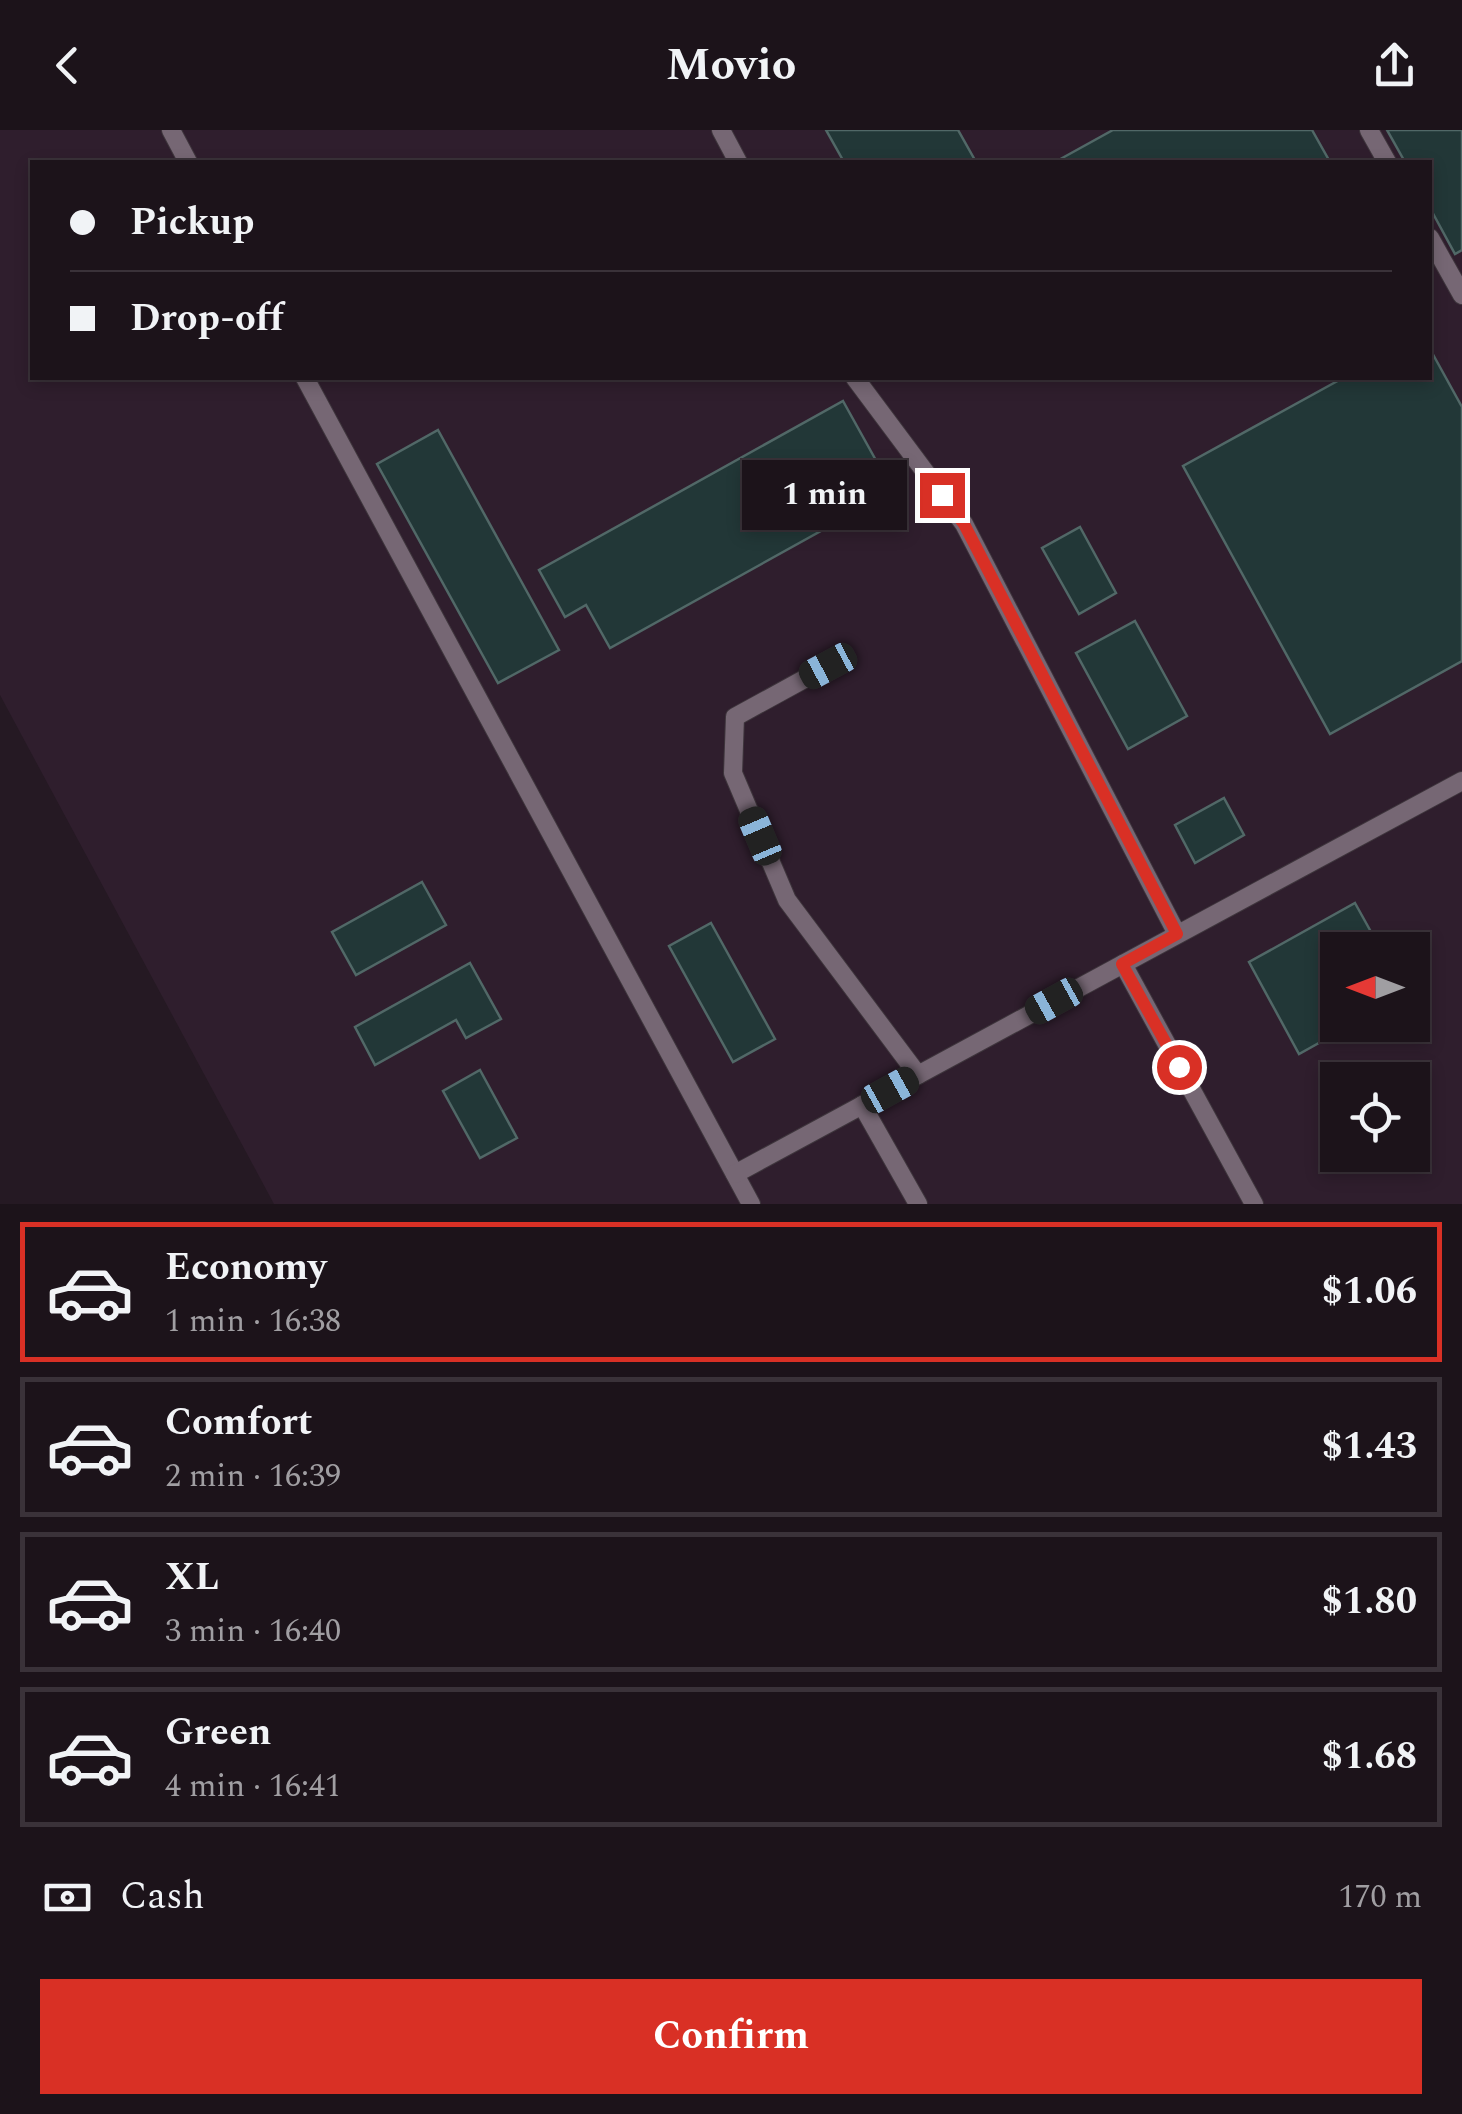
<!DOCTYPE html>
<meta charset="utf-8">
<style>
:root{--surface:#1c131a;--page:#292027;--text:#f1f3f6;--muted:#a09ea2;--line:#3a3239;--accent:#d93025}
body{margin:0;font-family:Spectral,serif;background:var(--page);color:var(--text);height:100vh;display:flex;flex-direction:column;font-size:38px;white-space:nowrap}
*{box-sizing:border-box;margin:0}
p{font-size:32px;color:var(--muted)}
.icon{flex:none;width:55px;height:55px;fill:none;stroke:currentColor;stroke-width:2;stroke-linecap:round;stroke-linejoin:round}
.map{position:relative;height:1074px;overflow:hidden}
.sheet{display:flex;flex-direction:column;background:var(--surface);flex:1}
.sheet>*{flex:none}
.guide{position:absolute;left:30px;top:30px;width:1402px;height:220px;border-radius:0px;box-shadow:0 5px 15px #0003,0 0 0 2px var(--line);display:grid;align-content:center;height:220px;padding:0 40px;background:var(--surface)}
.needle{width:65px;rotate:270deg}
.controls{position:absolute;left:1320px;top:802px;display:grid;gap:20px}
.controls a{display:grid;place-items:center;width:110px;height:110px;border-radius:0px;background:var(--surface);box-shadow:0 5px 15px #0003,0 0 0 2px var(--line);font-size:50px}
.end{position:absolute;width:45px;height:45px;margin:-22px;border:12px solid #d93025;background:#fff;box-shadow:0 0 0 5px #fff}
.from{border-radius:50%}
.bubble{position:absolute;height:70px;border-radius:0px;background:var(--surface);box-shadow:0 5px 15px #0003,0 0 0 2px var(--line);font-size:32px;font-weight:700;line-height:70px;text-align:center}
.car{position:absolute;width:30px;height:60px;margin:-30px -15px;border-radius:12px;box-shadow:0 0 8px 2px #0007;background:linear-gradient(#222 24%,#8ab4d8 0 40%,#222 0 76%,#8ab4d8 0 86%,#222 0)}
.guide b{display:flex;align-items:center;gap:35px;height:95px;font-size:38px}
.guide b+b{border-top:2px solid var(--line)}
.guide i{width:25px;height:25px;background:var(--text)}
ul{padding:18px 0 0;list-style:none}
li{display:flex;align-items:center;gap:30px;height:140px;margin:0 20px 15px;padding:0 20px;border:5px solid var(--line);border-radius:0px}
li div{flex:1}
li b{display:block;font-size:38px}
li em{font-style:normal;font-weight:700}
li.selected{border-color:var(--accent)}
li>.icon{width:90px;height:90px;stroke-width:1.5}
.pay{display:flex;align-items:center;gap:25px;height:110px;padding:0 40px;font-size:38px}
.pay p{margin-inline-start:auto}
.primary-button{display:flex;gap:20px;margin-top:auto;padding:20px 40px}
.primary-button a{flex:1;height:115px;border-radius:0px;background:var(--accent);color:#fff;font-size:40px;font-weight:700;line-height:115px;text-align:center}
header{display:flex;justify-content:space-between;align-items:center;height:130px;padding:0 40px;background:var(--surface);font-size:45px;font-weight:700}
.map>svg:first-child{display:block}
</style>
<header><svg class="icon" aria-label="back" viewBox="0 0 24 24"><path d="M15 5l-7 7 7 7"/></svg>Movio<svg class="icon" aria-label="share" viewBox="0 0 24 24"><path d="M12 15V3M7 8l5-5 5 5M5 13v7h14v-7"/></svg></header>
<div class="map">
<svg width="1462" height="1074" viewBox="0 0 1462 1074">
<rect width="100%" height="100%" fill="#251923"/>
<path fill="#2f1e2d" fill-rule="evenodd" d="M0,0H1462V1074H274L0,565ZM32,32H1430V248H32ZM1338,820H1412V895H1338ZM1338,950H1412V1025H1338Z"/>
<g fill="#223737" stroke="#516867" stroke-width="2.5">
<path d="M826,0H958L976,32H844Z"/>
<path d="M1113,0H1312L1330,32H1055Z"/>
<path d="M1387,0H1462V120L1455,124L1430,78V32H1405Z"/>
<path d="M1430,219L1462,277V531L1330,604L1183,336L1343,248H1430Z"/>
<path d="M843,271L893,361L610,518L586,475L565,487L539,440Z"/>
<path d="M438,300L559,520L498,553L377,334Z"/>
<path d="M1080,397L1116,463L1079,484L1042,418Z"/>
<path d="M1135,491L1187,586L1128,619L1076,523Z"/>
<path d="M1224,668L1244,705L1195,733L1175,695Z"/>
<path d="M422,752L446,795L356,845L332,802Z"/>
<path d="M1355,773L1381,820H1338V895H1351L1299,924L1249,832Z"/>
<path d="M711,793L775,909L733,932L669,816Z"/>
<path d="M470,833L501,889L466,908L456,890L375,935L355,897Z"/>
<path d="M480,940L517,1008L480,1028L443,961Z"/>
</g>
<g fill="none" stroke-linecap="round" stroke-linejoin="round">
<defs>
<g id="lane">
<path d="M171,0L188,32"/>
<path d="M721,0L738,32"/>
<path d="M1369,0L1387,32"/>
<path d="M1430,108L1462,165"/>
<path d="M305,248L751,1074"/>
<path d="M855,248L964,394L1177,804"/>
<path d="M828,536L735,587L733,643L787,770L918,945"/>
<path d="M862,975L918,1074"/>
<path d="M735,1044L1123,834"/>
<path d="M1254,1074L1123,834L1462,651"/>
</g>
</defs>
<use href="#lane" stroke="#3e353c" stroke-width="20"/>
<use href="#lane" stroke="#766774" stroke-width="18"/>
</g>
<g fill="none" stroke-linecap="round" stroke-linejoin="round">
<path stroke="#d93025" stroke-width="12" d="M942,365L964,394L1177,804L1122,834L1179,937"/>
</g>
</svg>
<div class="controls">
<a><svg class="needle" viewBox="-14 -14 28 28"><path d="M0-13l5 13h-10z" fill="#e53935"/><path d="M0 13l5-13h-10z" fill="#a09ea2"/></svg></a>
<a><svg class="icon" aria-label="locate" viewBox="0 0 24 24"><circle cx="12" cy="12" r="6"/><path d="M12 2v4M12 18v4M2 12h4M18 12h4"/></svg></a>
</div>
<i class="end from" style="left:1179px;top:937px"></i>
<i class="end" style="left:942px;top:365px"></i>
<div class="bubble" style="left:742px;top:330px;width:165px">1 min</div>
<i class="car" style="left:828px;top:536px;rotate:242deg"></i>
<i class="car" style="left:760px;top:706px;rotate:337deg"></i>
<i class="car" style="left:1054px;top:871px;rotate:241deg"></i>
<i class="car" style="left:890px;top:960px;rotate:61deg"></i>
<div class="guide">
<b><i class="from"></i>Pickup</b>
<b><i></i>Drop-off</b>
</div>
</div>
<section class="sheet">
<ul>
<li class="selected"><svg class="icon" aria-label="car" viewBox="0 0 24 24"><path d="M5 17H2v-5l4-1 3-4h7l3 4 3 1v5h-3M9 17h6M6 11h13"/><circle cx="7" cy="17" r="2"/><circle cx="17" cy="17" r="2"/></svg><div><b>Economy</b><p>1 min · 16:38</p></div><em>$1.06</em></li>
<li><svg class="icon" aria-label="car" viewBox="0 0 24 24"><path d="M5 17H2v-5l4-1 3-4h7l3 4 3 1v5h-3M9 17h6M6 11h13"/><circle cx="7" cy="17" r="2"/><circle cx="17" cy="17" r="2"/></svg><div><b>Comfort</b><p>2 min · 16:39</p></div><em>$1.43</em></li>
<li><svg class="icon" aria-label="car" viewBox="0 0 24 24"><path d="M5 17H2v-5l4-1 3-4h7l3 4 3 1v5h-3M9 17h6M6 11h13"/><circle cx="7" cy="17" r="2"/><circle cx="17" cy="17" r="2"/></svg><div><b>XL</b><p>3 min · 16:40</p></div><em>$1.80</em></li>
<li><svg class="icon" aria-label="car" viewBox="0 0 24 24"><path d="M5 17H2v-5l4-1 3-4h7l3 4 3 1v5h-3M9 17h6M6 11h13"/><circle cx="7" cy="17" r="2"/><circle cx="17" cy="17" r="2"/></svg><div><b>Green</b><p>4 min · 16:41</p></div><em>$1.68</em></li>
</ul>
<div class="pay"><svg class="icon" aria-label="cash" viewBox="0 0 24 24"><path d="M3 7h18v10H3z"/><circle cx="12" cy="12" r="2"/></svg>Cash<p>170 m</p></div>
<div class="primary-button"><a>Confirm</a></div>
</section>
